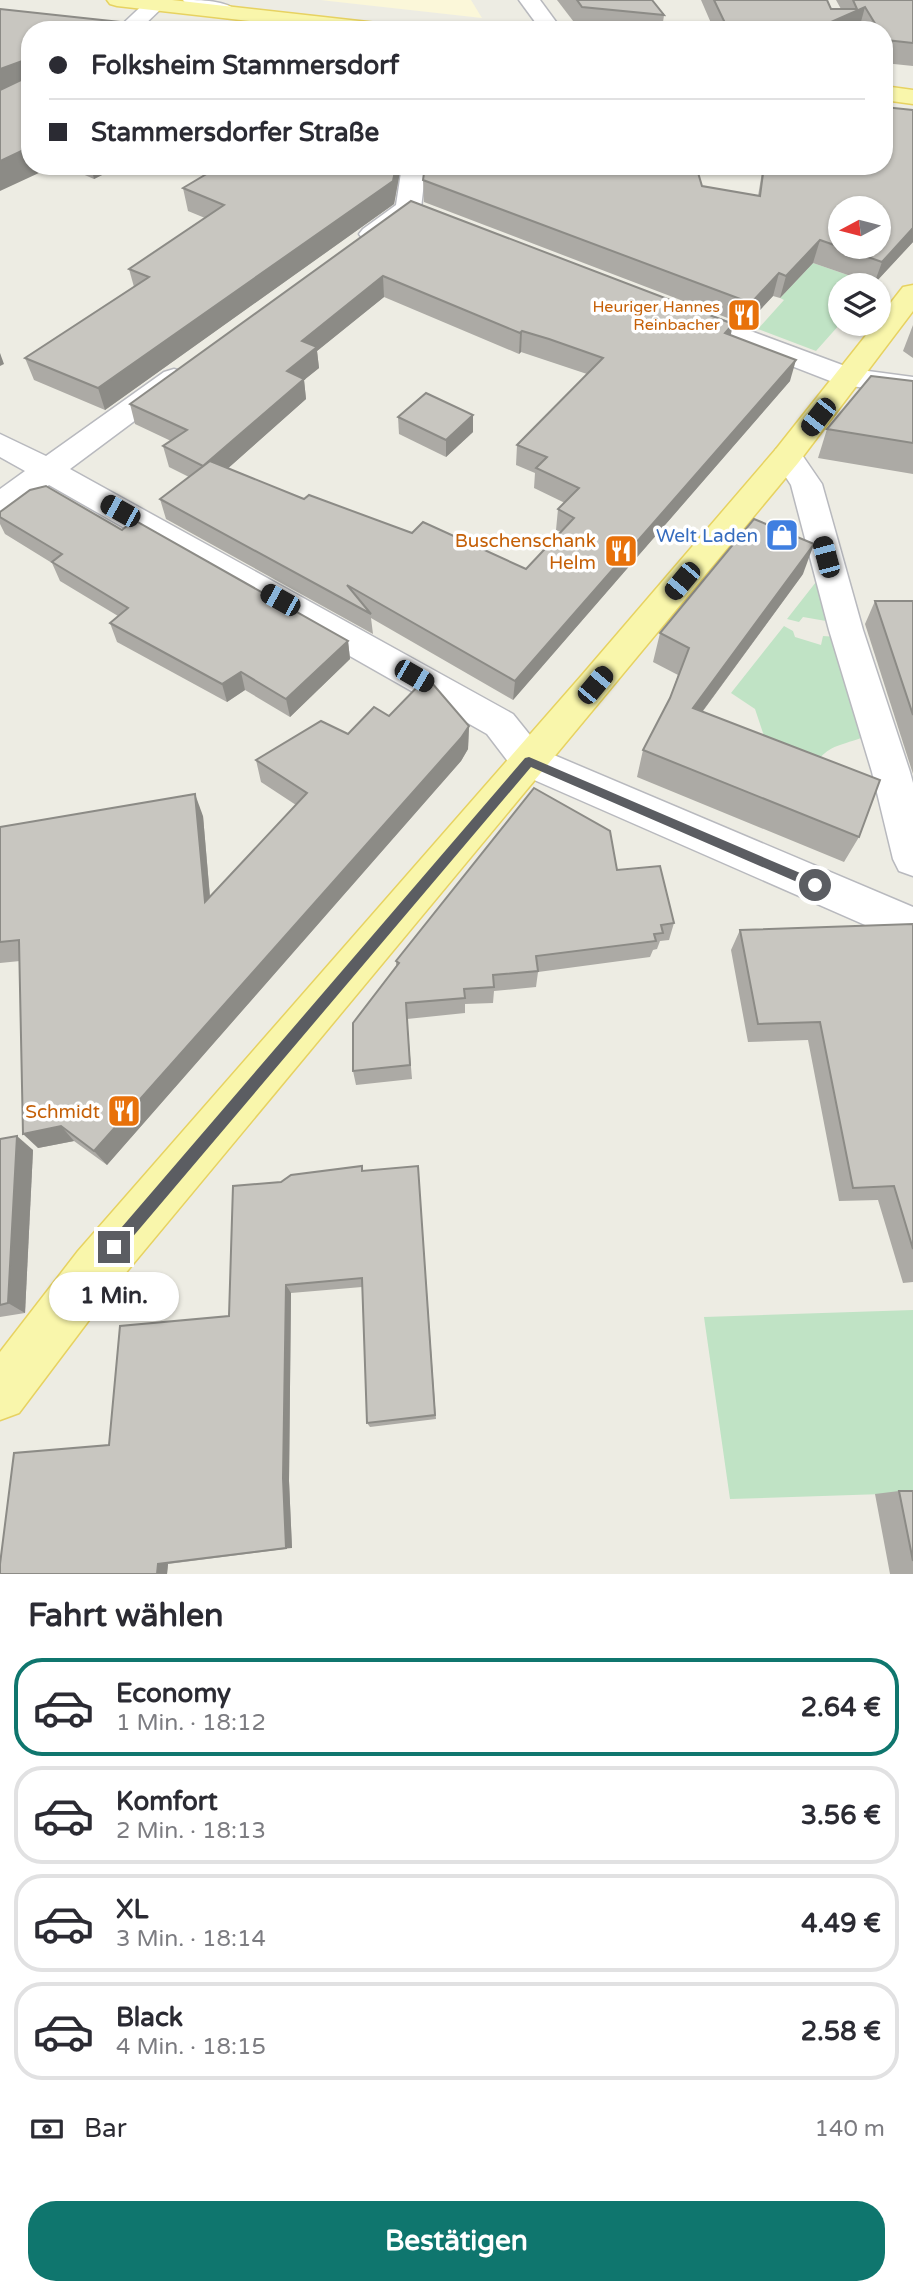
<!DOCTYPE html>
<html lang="de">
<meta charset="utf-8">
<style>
:root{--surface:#fff;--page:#f2f2f3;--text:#2b2b33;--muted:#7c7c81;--line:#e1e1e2;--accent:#0f766e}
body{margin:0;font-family:"Varela Round",sans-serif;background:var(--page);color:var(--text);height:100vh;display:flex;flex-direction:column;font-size:26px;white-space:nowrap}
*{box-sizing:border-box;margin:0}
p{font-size:23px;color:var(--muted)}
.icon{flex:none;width:38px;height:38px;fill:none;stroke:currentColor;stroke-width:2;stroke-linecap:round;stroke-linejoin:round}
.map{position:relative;height:1574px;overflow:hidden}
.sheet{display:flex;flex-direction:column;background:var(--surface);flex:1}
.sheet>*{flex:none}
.hud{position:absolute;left:21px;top:21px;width:872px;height:154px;border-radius:28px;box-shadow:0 2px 5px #0004;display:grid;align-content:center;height:154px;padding:0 28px;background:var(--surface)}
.needle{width:46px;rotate:263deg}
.tools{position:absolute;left:828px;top:196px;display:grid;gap:14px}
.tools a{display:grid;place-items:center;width:63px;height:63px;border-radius:50%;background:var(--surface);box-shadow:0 2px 5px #0004;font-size:35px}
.end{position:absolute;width:32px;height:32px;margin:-16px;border:9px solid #5b5d62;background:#fff;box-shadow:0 0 0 4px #fff}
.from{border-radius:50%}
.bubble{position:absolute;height:49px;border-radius:24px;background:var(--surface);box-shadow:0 2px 5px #0004;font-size:23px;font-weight:800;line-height:49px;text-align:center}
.car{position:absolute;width:21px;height:42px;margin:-21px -10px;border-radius:9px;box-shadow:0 0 5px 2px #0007;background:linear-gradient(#222 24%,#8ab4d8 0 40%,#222 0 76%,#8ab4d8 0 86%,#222 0)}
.hud b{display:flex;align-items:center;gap:24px;height:66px;font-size:26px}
.hud b+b{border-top:2px solid var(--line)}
.hud i{width:18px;height:18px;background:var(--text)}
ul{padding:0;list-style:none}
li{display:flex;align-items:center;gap:21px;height:98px;margin:0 14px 10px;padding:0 14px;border:4px solid var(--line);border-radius:28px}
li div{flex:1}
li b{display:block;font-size:26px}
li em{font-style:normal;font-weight:800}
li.current{border-color:var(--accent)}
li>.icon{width:63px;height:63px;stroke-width:1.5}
h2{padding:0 28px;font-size:32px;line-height:84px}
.pay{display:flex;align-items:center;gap:18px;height:77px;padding:0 28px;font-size:26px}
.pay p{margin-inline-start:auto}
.primary-button{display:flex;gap:14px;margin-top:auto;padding:14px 28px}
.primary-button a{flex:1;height:80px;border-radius:28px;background:var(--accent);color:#fff;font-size:28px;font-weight:800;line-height:80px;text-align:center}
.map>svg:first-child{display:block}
</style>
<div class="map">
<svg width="913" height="1574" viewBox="0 0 913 1574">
<rect width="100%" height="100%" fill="#edece3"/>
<path fill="#fbf7d9" d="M321,0H471L482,18L329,1Z"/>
<g fill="#c0e3c5">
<path d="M813,263L874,284L840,285V324L816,351L758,329L784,300L780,298Z"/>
<path d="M816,582L829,626L826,621L803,617L799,622L787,619Z"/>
<path d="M784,626L793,631L795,637L821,645L823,636L837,637L864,731L861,738C836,747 827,745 811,770L765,739L755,709L731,693Z"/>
<path d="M913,1310V1493L730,1499L704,1317Z"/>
</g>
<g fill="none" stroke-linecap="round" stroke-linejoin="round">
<defs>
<g id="minor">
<path d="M148,0H163L166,4L139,30H116Z"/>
<path d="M183,0C200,0 227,0 238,12L235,16L228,18L186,4Z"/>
<path d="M519,0H540L562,30H541Z"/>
<path d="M402,166H426L421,208C410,224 382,244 363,239L359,234L363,229L396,205Z"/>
<path d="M681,305L853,369L913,377V395L838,384L671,319L667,313L671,307Z"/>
<path d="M174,369L184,372L189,378L184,384L70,469L513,714L542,750L913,907V946L516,772L487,734L49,485L11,513L0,516V489L25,471L0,457V434L46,456L164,372Z"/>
<path d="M787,446L798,449L822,484L863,630L910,772L913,783V876L899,871L893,859L872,772L829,630L791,485L772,456L776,449Z"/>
</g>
<g id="major">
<path d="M107,0H172L386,24L393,26L396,30H328L117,6L110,4Z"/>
<path d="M884,86L913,90V104L884,100Z"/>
<path d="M913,285V311L798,463L114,1287L19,1413L0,1420V1352L78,1251L582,675L776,449L875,324H878V319L903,287Z"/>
</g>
</defs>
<use href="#minor" stroke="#b8b9be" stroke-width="3"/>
<use href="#major" stroke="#e7d261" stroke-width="3"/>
<use href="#minor" fill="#fff" fill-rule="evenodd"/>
<use href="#major" fill="#f9f6ab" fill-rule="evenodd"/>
</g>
<g fill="#acaaa5" fill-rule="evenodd">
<path d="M557,0H652L664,15L662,30H580Z"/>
<path d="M701,0H827L831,9H841L836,0H913V66L884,63V30H860L859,29L857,30H714Z"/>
<path d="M64,166H120L94,179Z"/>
<path d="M220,166H401L394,204L105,410L34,380L25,358L134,287L129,269L205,218L188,211L183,188Z"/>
<path d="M763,166H884L913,242L874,284L813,263L780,298L773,296L746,325L424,202L423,180L702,186L758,196Z"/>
<path d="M411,201L731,336L790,381L513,700L371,618L373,634L166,519L160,499L189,477L169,467L163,446L171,441L135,424L130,404ZM384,297L519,354L521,352L587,374L517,445L516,465L535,473L534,488L565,503L558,509L556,530L561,532L526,569L304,499L228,468L306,399L304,380L319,368L317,351Z"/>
<path d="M913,325V358L903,351Z"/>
<path d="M913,381V474L818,458L827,429Z"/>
<path d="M398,417L473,432L446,457L399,434Z"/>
<path d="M0,512L122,530L348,641L350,659L290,717L245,690L227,702L117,642L110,623L118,616L60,581L52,563L5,534L0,524Z"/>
<path d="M803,574L703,711L859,837L844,862L637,777L643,750L670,698L678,675L653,662L660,633Z"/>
<path d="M875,601H913V774L865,624Z"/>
<path d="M389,716L469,726L468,749L461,761L107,1165L74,1141L38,1148L20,961L0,963V827L203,816L210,896L296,805L261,782L256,760L348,734Z"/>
<path d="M617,870L674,923L669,940L660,941L657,949L653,950L650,957L538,972L536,987L494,991L493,1003L465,1004V1013L407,1019L412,1079L356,1085L353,1071L396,966V961Z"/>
<path d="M913,924V1282L903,1283L878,1200L839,1201L808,1040L748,1042L731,950L740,930Z"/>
<path d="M0,1139L33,1150L25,1313L0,1317Z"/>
<path d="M418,1166L436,1419L370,1427L367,1423L362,1287L291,1293L289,1481L292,1548L168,1564L167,1574L109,1445L229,1316L281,1182L363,1171Z"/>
<path d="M899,1491H913V1574H890L875,1494Z"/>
</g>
<g fill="#8c8b86">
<path d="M865,7L859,29L857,30H813Z"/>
<path d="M25,60L30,77L0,98V69Z"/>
<path d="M30,147V166H54L0,191V161Z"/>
<path d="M91,166H120L94,179Z"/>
<path d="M396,166H401L394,204L105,410L98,388Z"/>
<path d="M913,228V242L874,284L882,262Z"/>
<path d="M820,240L813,263L780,298L786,276Z"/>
<path d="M779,273L773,296L746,325L751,303Z"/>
<path d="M383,276L384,297L317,351L319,368L304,380L306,399L207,487L203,466L287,371L302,341Z"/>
<path d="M733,324L729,344L725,333Z"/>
<path d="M522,331L521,352L519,354L520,333Z"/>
<path d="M0,353L4,364L0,366Z"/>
<path d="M796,360L790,381L513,700L515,681Z"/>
<path d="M473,415V432L446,457V440Z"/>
<path d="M814,544L803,574L685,735L693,708Z"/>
<path d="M348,641L350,659L290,717L286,699Z"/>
<path d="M241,672L245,690L227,702L222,684Z"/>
<path d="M469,726L468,749L461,761L107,1165L94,1151Z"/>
<path d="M195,794L203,816L212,922L205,902Z"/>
<path d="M61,1126L74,1141L38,1148L23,1134Z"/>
<path d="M17,1136L33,1150L25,1313L8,1303Z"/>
<path d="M286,1285L291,1293L289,1481L292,1548H286L283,1478Z"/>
<path d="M158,1564H168L167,1574H157Z"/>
</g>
<g fill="#c8c6c0" stroke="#8c8b86" stroke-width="2" fill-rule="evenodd">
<path d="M577,0H652L664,15L582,7Z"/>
<path d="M714,0H827L831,9H857L853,0H913V43L886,40L884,37V30H879L865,7L813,30H792L725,23Z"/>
<path d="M0,9L139,24L154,30H30V147L0,161V90L23,79L25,60L0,69Z"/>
<path d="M884,107L913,110V228L882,262L820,240L786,276L779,273L751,303L423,180L425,166H696L702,186L760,196L764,166H884ZM840,208H878V247H840Z"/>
<path d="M220,166H396L393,181L98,388L25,358L149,277L129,269L224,205L183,188Z"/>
<path d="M411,201L733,324L725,333L796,360L515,681L347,585L371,614L160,499L210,461L304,499L309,495L412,533L423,522L526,569L574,518L558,509L579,488L536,468L547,457L517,445L603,358L549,339L522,331L520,333L383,276L302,341L317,347L287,371L304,379L203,466L163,446L187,430L130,404Z"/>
<path d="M871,376L913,381V443L827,429Z"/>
<path d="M426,393L473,415L446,440L398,417Z"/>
<path d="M46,486L122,530L134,520L348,641L286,699L241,672L222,684L110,623L128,608L52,562L62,554L0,517V512L30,490Z"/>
<path d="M754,519L814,544L693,708L880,780L859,837L643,750L670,698L689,648L660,633Z"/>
<path d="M875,601H913V715Z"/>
<path d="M425,679L432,683L469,726L461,738L94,1151L61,1126L23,1134L19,940L0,942V827L195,794L205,902L307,793L256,760L321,721L348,734L374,707L389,716Z"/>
<path d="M534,788L610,831L617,870L660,866L674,923L661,925L663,933L654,934L656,941L536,956L538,971L493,975L494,987L464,989L465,998L406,1003L410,1065L353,1071V1023L399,963L396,961Z"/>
<path d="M913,924V1249L894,1186L853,1188L820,1022L758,1024L740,930Z"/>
<path d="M17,1136L8,1303L0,1305V1139Z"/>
<path d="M362,1166V1171L418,1166L435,1415L367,1423L362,1278L286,1285L283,1478L286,1548L158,1564L157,1574H0V1564L14,1453L109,1445L120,1326L229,1316L233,1186L281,1182L291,1175Z"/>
<path d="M899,1491H913V1561Z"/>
</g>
<path fill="#5b5d62" d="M529,757L819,881L821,885L819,888H811L531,767L119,1253L114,1255L109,1253L107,1247L109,1242L525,758Z"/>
<defs>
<symbol id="restaurant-square" viewBox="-11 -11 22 22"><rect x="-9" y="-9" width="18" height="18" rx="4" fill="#e8710a" stroke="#fff"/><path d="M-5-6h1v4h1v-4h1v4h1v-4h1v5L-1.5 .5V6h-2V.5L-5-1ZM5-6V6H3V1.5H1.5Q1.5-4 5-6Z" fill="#fff"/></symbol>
<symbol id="shop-square" viewBox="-11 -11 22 22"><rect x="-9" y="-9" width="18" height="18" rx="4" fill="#3f7fe0" stroke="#fff"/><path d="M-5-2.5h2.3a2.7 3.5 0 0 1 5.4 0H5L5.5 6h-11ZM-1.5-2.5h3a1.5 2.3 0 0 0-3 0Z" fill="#fff"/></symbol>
</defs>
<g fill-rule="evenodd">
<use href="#restaurant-square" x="725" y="296" width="38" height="38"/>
<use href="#shop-square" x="763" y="516" width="38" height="38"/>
<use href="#restaurant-square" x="602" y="532" width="38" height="38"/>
<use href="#restaurant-square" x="105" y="1092" width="38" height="38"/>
</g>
<g text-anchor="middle" stroke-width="7" stroke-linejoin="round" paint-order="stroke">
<g font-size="16" fill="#c56008" stroke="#fff" text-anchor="end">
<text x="720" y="312">Heuriger Hannes<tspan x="720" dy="18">Reinbacher</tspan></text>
</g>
<g font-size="19" fill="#366cbe" stroke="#fff" text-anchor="end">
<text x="758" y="542">Welt Laden</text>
</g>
<g font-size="19" fill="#c56008" stroke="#fff" text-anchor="end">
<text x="596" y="547">Buschenschank<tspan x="596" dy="22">Helm</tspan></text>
<text x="100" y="1118">Schmidt</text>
</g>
</g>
</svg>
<div class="tools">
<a><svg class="needle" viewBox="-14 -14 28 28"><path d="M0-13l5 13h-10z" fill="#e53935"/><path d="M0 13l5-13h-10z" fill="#7c7c81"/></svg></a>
<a><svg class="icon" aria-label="layers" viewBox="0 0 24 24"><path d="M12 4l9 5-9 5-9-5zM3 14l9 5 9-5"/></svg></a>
</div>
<i class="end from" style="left:815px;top:885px"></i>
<i class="end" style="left:114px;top:1247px"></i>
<div class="bubble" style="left:49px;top:1272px;width:130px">1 Min.</div>
<i class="car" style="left:818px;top:417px;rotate:218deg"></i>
<i class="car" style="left:120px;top:511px;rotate:299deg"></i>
<i class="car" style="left:826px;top:557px;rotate:345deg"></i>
<i class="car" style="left:682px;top:581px;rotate:220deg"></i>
<i class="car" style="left:280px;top:600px;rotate:299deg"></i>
<i class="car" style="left:414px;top:676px;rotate:120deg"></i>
<i class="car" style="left:595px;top:685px;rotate:40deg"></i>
<div class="hud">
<b><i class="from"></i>Folksheim Stammersdorf</b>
<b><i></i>Stammersdorfer Straße</b>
</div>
</div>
<section class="sheet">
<h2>Fahrt wählen</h2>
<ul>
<li class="current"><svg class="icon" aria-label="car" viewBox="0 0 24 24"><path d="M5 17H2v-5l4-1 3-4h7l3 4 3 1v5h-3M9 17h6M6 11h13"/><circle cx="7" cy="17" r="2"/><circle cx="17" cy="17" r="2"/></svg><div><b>Economy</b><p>1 Min. · 18:12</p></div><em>2.64 €</em></li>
<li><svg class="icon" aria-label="car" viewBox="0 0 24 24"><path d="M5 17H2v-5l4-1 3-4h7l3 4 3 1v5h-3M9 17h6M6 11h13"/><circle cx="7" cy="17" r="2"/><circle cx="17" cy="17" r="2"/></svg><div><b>Komfort</b><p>2 Min. · 18:13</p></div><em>3.56 €</em></li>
<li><svg class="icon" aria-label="car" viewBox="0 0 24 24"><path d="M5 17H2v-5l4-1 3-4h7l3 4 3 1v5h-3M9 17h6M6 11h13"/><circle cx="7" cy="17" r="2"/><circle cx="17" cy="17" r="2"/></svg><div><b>XL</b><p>3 Min. · 18:14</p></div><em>4.49 €</em></li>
<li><svg class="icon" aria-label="car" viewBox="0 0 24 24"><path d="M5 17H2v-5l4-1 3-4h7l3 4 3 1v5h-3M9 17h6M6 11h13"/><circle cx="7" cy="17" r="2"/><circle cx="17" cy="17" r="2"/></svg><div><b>Black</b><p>4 Min. · 18:15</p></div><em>2.58 €</em></li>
</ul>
<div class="pay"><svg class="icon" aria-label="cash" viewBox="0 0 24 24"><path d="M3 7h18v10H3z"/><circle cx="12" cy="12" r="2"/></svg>Bar<p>140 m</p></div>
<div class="primary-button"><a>Bestätigen</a></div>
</section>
